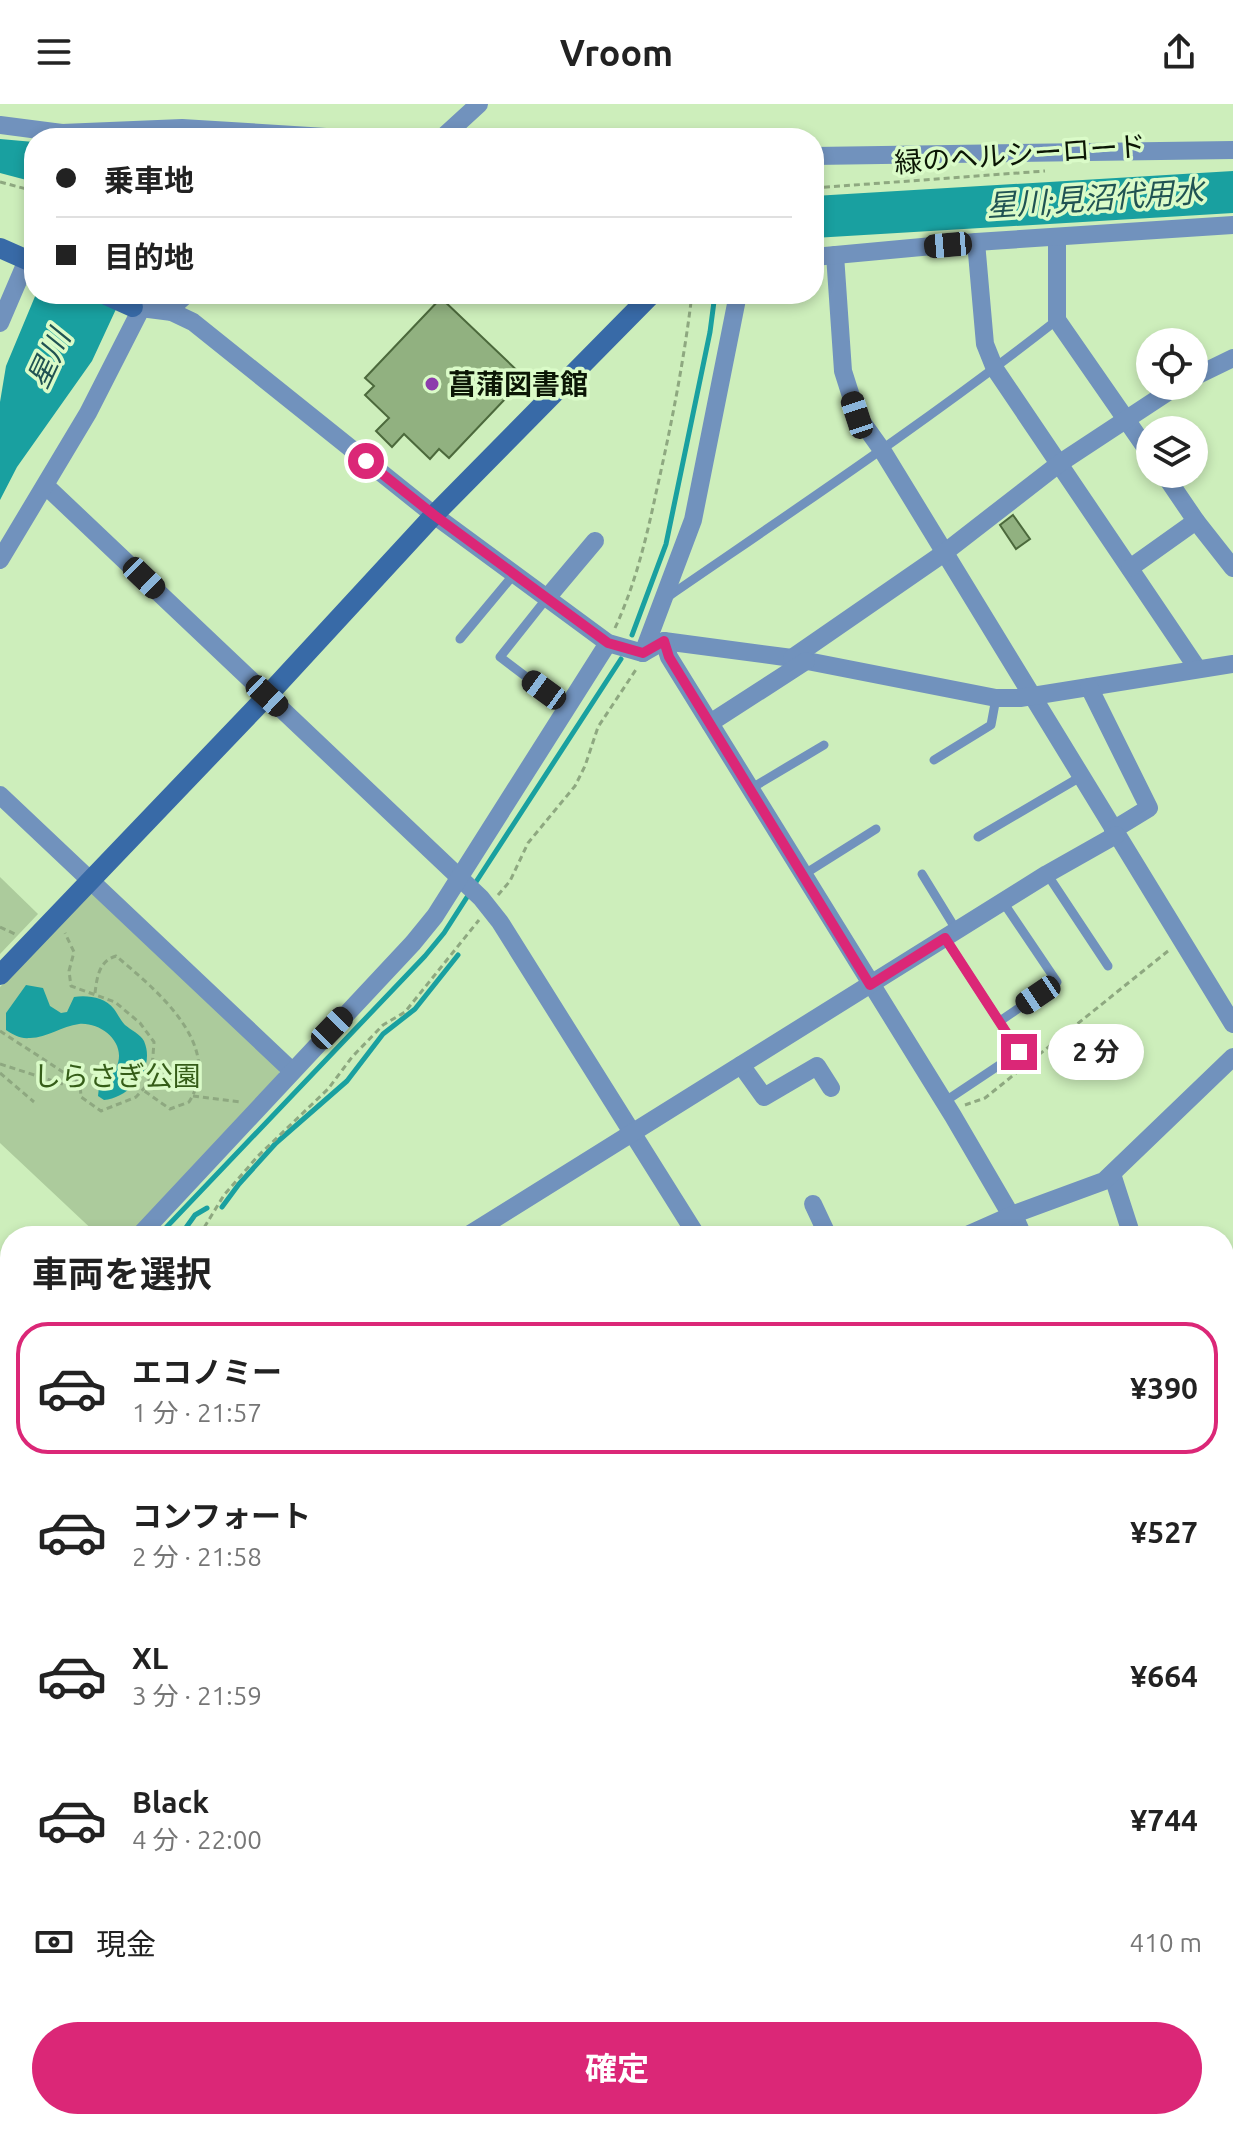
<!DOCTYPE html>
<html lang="ja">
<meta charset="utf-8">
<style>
:root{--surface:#fff;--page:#f2f2f2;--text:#222;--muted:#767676;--line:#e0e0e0;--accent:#db2777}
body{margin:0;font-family:Ubuntu,"Noto Sans JP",sans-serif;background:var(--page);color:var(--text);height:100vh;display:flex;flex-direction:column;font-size:30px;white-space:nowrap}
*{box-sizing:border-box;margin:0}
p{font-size:26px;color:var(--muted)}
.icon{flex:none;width:44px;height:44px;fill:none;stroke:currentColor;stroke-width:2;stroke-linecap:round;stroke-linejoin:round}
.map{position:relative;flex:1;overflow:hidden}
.details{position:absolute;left:0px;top:1122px;width:1234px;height:904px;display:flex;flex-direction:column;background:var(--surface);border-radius:32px 32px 0 0;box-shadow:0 4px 12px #0003}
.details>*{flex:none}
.top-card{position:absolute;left:24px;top:24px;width:800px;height:176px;border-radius:32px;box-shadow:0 4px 12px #0003;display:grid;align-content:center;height:176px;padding:0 32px;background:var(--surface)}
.buttons{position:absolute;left:1136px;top:224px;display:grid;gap:16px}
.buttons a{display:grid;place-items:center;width:72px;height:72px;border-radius:50%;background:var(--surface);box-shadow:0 4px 12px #0003;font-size:40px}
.end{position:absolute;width:36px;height:36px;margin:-18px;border:10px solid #db2777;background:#fff;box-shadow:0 0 0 4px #fff}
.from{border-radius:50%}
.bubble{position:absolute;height:56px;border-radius:28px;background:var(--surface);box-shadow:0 4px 12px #0003;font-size:26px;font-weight:700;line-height:56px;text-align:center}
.car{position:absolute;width:24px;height:48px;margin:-24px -12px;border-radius:10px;box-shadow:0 0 6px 2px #0007;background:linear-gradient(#222 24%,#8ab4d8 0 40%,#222 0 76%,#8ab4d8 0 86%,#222 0)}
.top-card b{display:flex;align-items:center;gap:28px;height:76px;font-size:30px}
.top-card b+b{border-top:2px solid var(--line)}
.top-card i{width:20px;height:20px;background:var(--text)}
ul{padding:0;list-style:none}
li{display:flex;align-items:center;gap:24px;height:132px;margin:0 16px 12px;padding:0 16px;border:4px solid transparent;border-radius:32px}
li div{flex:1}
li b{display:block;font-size:30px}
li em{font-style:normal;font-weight:700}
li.on{border-color:var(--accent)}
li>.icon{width:72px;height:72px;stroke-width:1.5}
h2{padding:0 32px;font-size:36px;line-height:96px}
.pay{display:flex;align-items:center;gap:20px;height:88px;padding:0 32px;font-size:30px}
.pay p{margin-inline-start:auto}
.primary-button{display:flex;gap:16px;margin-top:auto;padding:16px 32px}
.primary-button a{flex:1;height:92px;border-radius:48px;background:var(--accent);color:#fff;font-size:32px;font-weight:700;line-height:92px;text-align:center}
header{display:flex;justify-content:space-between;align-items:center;height:104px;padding:0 32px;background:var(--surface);font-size:36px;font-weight:700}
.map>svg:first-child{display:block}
</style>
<header><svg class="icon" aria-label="menu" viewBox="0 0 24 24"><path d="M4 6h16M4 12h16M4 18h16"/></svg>Vroom<svg class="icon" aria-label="share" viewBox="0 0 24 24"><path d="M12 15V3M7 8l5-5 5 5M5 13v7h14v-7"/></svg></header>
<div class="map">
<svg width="1233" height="2026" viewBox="0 0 1233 2026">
<rect width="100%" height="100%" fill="#cdeebb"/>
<g fill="#accb9c">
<path d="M0,773L38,810L0,850Z"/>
<path d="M89,788H96L280,965L279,971L129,1132H99L0,1039V883Z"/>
</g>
<g fill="#19a0a0">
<path d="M0,35L34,38V78L0,69Z"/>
<path d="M1233,67V109L814,134V92Z"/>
<path d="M36,190H123L92,257L17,363L0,396V298L6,262Z"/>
<path d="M26,881L43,884L50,902L61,909L67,908L74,893C87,891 105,893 114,905C118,910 120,916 125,921C131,926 140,930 144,937C156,965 130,993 104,996L98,992L99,983C104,977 113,971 116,964C128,940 102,918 79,920C62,922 47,934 30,934C20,935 14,931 6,926V909Z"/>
</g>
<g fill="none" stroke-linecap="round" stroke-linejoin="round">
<g stroke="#19a0a0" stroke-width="5">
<path d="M632,531L666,440L710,228L715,190"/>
<path d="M474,781L621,555"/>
<path d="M222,1103L239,1080L276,1039L347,977L383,930L415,905L458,851"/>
<path d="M158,1132L425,852L444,829L469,790"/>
<path d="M180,1132L195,1111L207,1104"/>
<path d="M0,1300L10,1289"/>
</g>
</g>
<g fill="#91b180" stroke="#4c693c" stroke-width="2">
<path d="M441,194L525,274L449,354L439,345L430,355L404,330L392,343L376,327L389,314L365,291L374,282L365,274Z"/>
<path d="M1013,411L1030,435L1016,445L1000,421Z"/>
</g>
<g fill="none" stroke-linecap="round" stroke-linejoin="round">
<g stroke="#8ea880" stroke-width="3" stroke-dasharray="6 4" stroke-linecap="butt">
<path d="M0,78L34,87"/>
<path d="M814,84L1045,67"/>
<path d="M615,524C635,481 646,436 656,389C671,323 684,257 692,190"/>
<path d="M498,791L510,777L528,739L575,682L585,662L598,623L637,564"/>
<path d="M0,823L15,830"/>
<path d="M95,889C97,873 99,857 116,852C155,885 225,941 189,998L170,1005L143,986"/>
<path d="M0,927L80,979L81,993L101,1007L136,993L148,980L152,965L154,938L140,919L115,898L71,882L69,867L74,848L65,829"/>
<path d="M0,960L78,985"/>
<path d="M0,969L34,998"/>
<path d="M193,992L241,998"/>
<path d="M965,1001L985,994L1168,847"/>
<path d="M199,1132L224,1091L258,1052L328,985L352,953L383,921L405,908L479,816"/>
<path d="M0,1324L10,1315"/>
</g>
<g stroke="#7192bd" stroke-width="9">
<path d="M669,492C800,402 932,314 1057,216"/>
<path d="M547,494L500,553L566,603"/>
<path d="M460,535L515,469"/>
<path d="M934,656L991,621L996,594"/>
<path d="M750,685L824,641"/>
<path d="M978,733L1082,672"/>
<path d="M922,770L957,827"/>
<path d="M1047,770L1108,862"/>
<path d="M803,771L876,725"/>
<path d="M1000,917L1057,878L1003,798"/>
<path d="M944,998L1019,948L945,834"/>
<path d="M940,2026L946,2016"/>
</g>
<g stroke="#7192bd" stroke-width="18">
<path d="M0,21L62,29L182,24L342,34"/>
<path d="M442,34L479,0"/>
<path d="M814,52L1233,46"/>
<path d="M1057,133V216L1150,350"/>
<path d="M976,138L985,240L995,265L1197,564"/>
<path d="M835,151L843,267L857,311L882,346L1233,920"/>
<path d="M814,153L976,138L1233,121"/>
<path d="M133,203L172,208L193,218L434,411L608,539L643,549L664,537L792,554L996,594H1020L1233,560"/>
<path d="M172,208L178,198L187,190"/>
<path d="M0,219L27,156"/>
<path d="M1194,273L1233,254"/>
<path d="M1164,370L1196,417L1233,464"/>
<path d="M46,382L481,794L500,818L697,1132"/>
<path d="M0,456L88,309L141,205"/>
<path d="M1130,464L1196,417"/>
<path d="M547,494L595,437"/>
<path d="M664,537L669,553L953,1012L1012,1113"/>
<path d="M643,549L693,416L738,190"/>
<path d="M792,554L944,449L1060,359L1177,282"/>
<path d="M1089,583L1149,704L1113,726"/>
<path d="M710,619L806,557"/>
<path d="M0,691L292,967"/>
<path d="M741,961L764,993L817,962L831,984"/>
<path d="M1112,1070L1132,1132"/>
<path d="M813,1100L828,1132"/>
<path d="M1014,1111L1023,1132"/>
<path d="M139,1132L413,839L435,812L608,539"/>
<path d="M467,1132L1047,770L1116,731"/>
<path d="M965,1132L1017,1109L1104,1077L1233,953"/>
<path d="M0,1272L10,1262"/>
<path d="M1224,1298V1302"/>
<path d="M1224,1390L1231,1373"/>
<path d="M0,1406L10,1416"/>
<path d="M0,1457L10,1447"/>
<path d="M0,1513L10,1504"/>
<path d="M0,1613L10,1624"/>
<path d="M0,1696L10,1706"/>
<path d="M0,1743L10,1737"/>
<path d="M1224,1886L1233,1901"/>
<path d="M0,1978L10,1983"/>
<path d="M219,2016L225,2026"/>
<path d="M734,2016L740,2026"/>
<path d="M1005,2016L1011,2026"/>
<path d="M30,2026L33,2016"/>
<path d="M304,2026L312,2016"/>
</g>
<g stroke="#386aa7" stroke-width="20">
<path d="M0,144L34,159"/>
<path d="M104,190L133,203"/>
<path d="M0,871L267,592L434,411L652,190"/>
<path d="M1224,1539L1233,1521"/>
<path d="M0,1813L10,1805"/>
<path d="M1224,1983L1233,1977"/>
<path d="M643,2016L650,2026"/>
<path d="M756,2026L764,2016"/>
<path d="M1155,2026L1171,2016"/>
</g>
<g stroke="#004b97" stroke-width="20">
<path d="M1224,1176L1233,1178"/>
<path d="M0,1225L10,1235"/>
</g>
</g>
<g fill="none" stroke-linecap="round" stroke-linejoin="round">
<path stroke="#db2777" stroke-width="10" d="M366,357L434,411L608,539L643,549L664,537L669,553L870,881L945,834L1019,948"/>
</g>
<circle fill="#8c3cac" stroke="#dafbc8" stroke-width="3" cx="432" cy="280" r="8"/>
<g text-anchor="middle" stroke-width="7" stroke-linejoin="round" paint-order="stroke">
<g font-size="28" fill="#0b1605" stroke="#dafbc8">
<text transform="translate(1020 50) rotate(-4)" y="10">緑のヘルシーロード</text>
</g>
<g font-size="28" font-weight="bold" fill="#0b1605" stroke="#dafbc8" text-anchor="start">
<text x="448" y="290">菖蒲図書館</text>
</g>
<g font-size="28" fill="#355d18" stroke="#dafbc8">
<text x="117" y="982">しらさぎ公園</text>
</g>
<g font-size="30" font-style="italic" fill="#205353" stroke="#dafbc8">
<text transform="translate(1095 95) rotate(-4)" y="10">星川;見沼代用水</text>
<text transform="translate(49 255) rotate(-65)" y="10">星川</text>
</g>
</g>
</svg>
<div class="buttons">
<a><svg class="icon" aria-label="locate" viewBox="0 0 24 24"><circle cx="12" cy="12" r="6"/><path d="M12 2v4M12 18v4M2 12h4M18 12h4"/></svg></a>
<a><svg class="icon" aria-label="layers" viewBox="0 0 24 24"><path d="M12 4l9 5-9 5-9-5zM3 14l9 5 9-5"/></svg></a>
</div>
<i class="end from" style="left:366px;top:357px"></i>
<i class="end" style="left:1019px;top:948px"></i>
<div class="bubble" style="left:1048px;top:920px;width:96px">2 分</div>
<i class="car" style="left:948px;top:141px;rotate:265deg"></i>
<i class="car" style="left:857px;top:311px;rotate:342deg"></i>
<i class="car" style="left:144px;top:474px;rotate:134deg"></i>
<i class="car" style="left:544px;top:586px;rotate:306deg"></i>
<i class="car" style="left:267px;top:592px;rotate:133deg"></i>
<i class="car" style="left:1038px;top:891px;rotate:236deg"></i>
<i class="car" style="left:332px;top:924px;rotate:44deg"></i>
<div class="top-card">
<b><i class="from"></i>乗車地</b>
<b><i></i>目的地</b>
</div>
<section class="details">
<h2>車両を選択</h2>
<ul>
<li class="on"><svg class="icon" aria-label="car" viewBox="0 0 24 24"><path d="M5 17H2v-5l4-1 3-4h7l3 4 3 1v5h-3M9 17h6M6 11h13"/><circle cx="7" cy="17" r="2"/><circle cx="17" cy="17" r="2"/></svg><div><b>エコノミー</b><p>1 分 · 21:57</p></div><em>¥390</em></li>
<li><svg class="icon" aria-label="car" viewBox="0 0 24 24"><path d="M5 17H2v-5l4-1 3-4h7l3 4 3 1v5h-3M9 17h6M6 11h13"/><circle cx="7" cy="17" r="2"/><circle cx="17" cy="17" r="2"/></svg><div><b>コンフォート</b><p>2 分 · 21:58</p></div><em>¥527</em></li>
<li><svg class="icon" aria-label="car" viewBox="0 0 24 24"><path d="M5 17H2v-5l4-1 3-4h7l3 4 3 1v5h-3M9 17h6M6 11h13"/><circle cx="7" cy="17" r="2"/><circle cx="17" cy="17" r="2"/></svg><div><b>XL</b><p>3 分 · 21:59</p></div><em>¥664</em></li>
<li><svg class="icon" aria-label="car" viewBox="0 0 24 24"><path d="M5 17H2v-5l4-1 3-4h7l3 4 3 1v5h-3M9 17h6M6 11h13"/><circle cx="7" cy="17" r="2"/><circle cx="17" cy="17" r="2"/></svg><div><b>Black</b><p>4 分 · 22:00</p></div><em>¥744</em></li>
</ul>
<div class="pay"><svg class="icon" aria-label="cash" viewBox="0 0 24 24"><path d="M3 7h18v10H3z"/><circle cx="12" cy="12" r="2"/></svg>現金<p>410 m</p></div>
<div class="primary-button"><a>確定</a></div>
</section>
</div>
